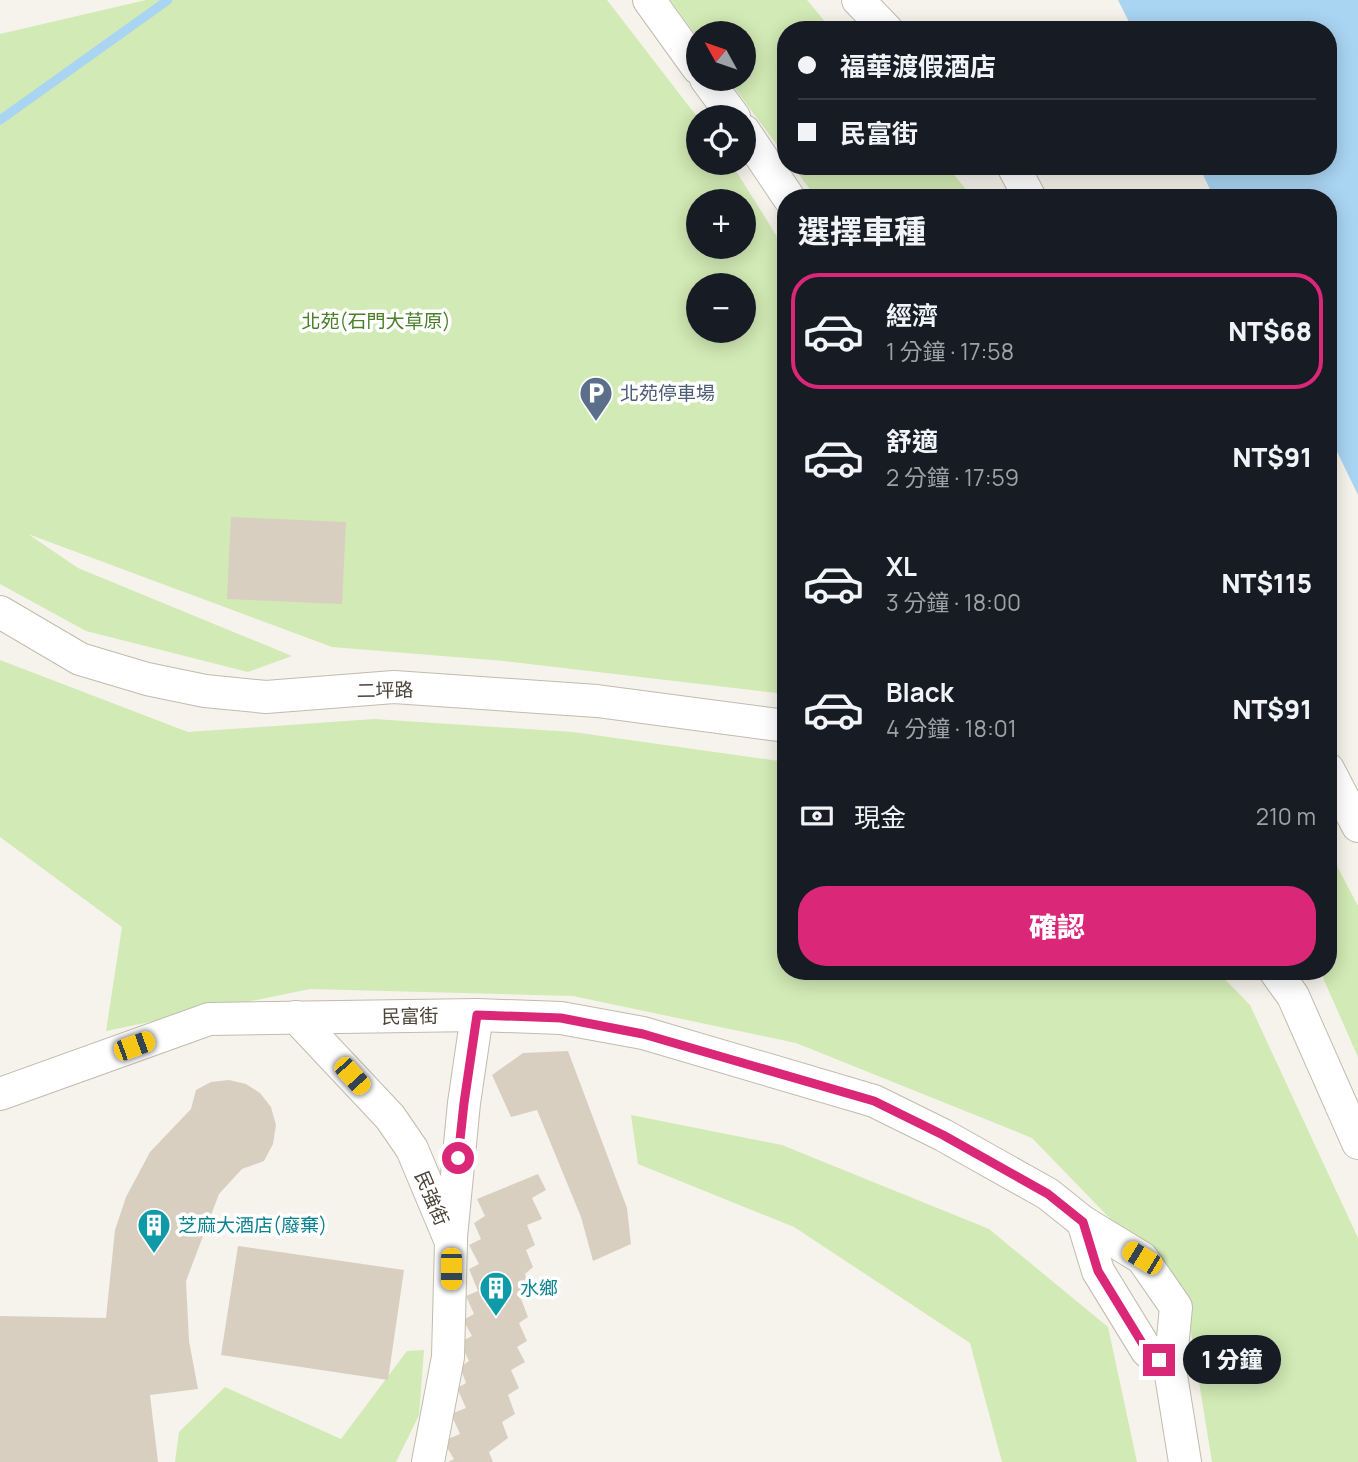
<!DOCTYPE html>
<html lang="zh-TW">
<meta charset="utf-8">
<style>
:root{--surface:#171b24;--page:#242831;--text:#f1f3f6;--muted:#9ea1a6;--line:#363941;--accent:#db2777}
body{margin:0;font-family:Manrope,"Noto Sans TC",sans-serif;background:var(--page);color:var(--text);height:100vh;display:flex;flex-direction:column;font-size:26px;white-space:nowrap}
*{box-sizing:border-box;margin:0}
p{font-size:23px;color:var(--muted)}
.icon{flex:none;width:38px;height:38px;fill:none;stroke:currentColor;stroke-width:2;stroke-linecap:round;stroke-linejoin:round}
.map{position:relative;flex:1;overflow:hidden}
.side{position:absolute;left:777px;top:189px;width:560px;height:791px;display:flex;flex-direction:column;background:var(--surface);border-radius:28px;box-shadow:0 4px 18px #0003}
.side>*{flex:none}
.top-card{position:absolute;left:777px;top:21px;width:560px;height:154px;border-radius:28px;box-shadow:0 4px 18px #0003;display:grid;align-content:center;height:154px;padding:0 21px;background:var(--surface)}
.needle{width:46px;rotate:310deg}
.controls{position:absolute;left:686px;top:21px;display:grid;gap:14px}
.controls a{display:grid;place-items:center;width:70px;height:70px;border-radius:50%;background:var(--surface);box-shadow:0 4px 18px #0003;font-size:35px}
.end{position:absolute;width:32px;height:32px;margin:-16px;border:9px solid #db2777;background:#fff;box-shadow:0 0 0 4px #fff}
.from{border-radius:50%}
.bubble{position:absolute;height:49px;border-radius:24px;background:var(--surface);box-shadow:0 4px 18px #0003;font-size:23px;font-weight:800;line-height:49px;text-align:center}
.car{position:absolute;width:21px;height:42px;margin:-21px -10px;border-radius:9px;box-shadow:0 0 5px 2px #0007;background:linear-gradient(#f5c518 24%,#345 0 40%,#f5c518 0 76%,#345 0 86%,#f5c518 0)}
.top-card b{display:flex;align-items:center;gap:24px;height:66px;font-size:26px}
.top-card b+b{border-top:2px solid var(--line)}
.top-card i{width:18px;height:18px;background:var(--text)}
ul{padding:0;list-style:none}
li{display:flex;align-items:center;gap:21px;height:116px;margin:0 14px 10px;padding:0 7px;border:4px solid transparent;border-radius:28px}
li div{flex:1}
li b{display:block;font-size:26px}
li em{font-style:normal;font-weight:800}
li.active{border-color:var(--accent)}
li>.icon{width:63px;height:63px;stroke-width:1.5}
h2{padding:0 21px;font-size:32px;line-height:84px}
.pay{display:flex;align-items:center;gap:18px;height:77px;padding:0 21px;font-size:26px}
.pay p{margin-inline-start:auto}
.primary-button{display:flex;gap:14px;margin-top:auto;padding:14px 21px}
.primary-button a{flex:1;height:80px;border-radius:28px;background:var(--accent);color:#fff;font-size:28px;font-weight:800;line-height:80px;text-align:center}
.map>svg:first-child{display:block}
</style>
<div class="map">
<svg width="1358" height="1462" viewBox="0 0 1358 1462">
<rect width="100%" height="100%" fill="#f6f3ec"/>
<g fill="#d2eab5" fill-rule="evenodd">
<path d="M146,0H607L698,118V163H731L786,251V694L504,661L332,647L28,534L78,568L292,656L248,672L86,631L0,584V34ZM698,201H744V247H698ZM698,285H744V331H698Z"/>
<path d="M670,0H807L832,30H786V157L728,79H744V33H698V38Z"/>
<path d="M793,166H947L973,198H816Z"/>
<path d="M0,660L188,732L374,719L573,732L786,762V971H1217L1250,1005L1358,1238V1462H1212L1185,1296L1032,1138L796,1043L573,996L310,989L106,1031L122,927L0,837Z"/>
<path d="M1328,849L1358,906V1057L1320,971H1328Z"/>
<path d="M631,1115L782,1145L989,1229L1108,1327L1137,1462H1002L970,1343L794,1227L638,1164Z"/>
<path d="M424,1350L419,1415L396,1462H175L179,1432L225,1387L341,1439L407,1351Z"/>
</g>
<path fill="#a9d4f2" d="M1118,0H1358V495L1328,433V198H1214L1199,166H1328V30H1133Z"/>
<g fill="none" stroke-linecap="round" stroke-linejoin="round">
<path stroke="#a9d4f2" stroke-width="9" d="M0,120L168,0"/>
</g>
<g fill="#d8cfc1">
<path d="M231,517L346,522L342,604L227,599Z"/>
<path d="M568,1051L627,1208L631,1244L593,1261L581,1217L537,1110L511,1117L492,1075L523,1053Z"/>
<path d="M229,1080L246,1084L260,1093L271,1107L276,1125L273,1144L264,1161L242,1169L219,1194L186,1281L189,1341L198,1389L150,1395L158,1462H0V1316L106,1318L115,1230L126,1197L150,1152L191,1109L196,1090L211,1082Z"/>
<path d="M538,1174L546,1190L532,1198L542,1219L527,1225L535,1245L526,1250L533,1267L525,1274L532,1293L521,1299L528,1317L519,1323L527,1341L517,1347L525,1362L511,1370L519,1388L508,1395L515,1414L502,1422L508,1438L489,1452L493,1462H448L454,1459L443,1441L460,1434L451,1414L466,1408L457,1388L466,1383L460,1367L469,1361L460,1342L472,1336L463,1320L474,1314L466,1296L478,1291L469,1269L479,1264L469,1245L481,1239L474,1223L485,1216L477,1199Z"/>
<path d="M238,1246L404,1270L388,1380L221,1355Z"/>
</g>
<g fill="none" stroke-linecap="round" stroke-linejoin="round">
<defs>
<g id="minor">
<path d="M649,0L698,68"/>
<path d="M858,0L887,30"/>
<path d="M706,79L734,117"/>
<path d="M744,131L789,198"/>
<path d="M1013,166L1030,198"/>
<path d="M0,612L80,659L147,679L205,691L266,697L394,687L597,701L786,726"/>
<path d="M1328,769L1358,826"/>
<path d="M1275,971L1293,996L1358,1143"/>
<path d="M296,1017L390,1117L412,1149L451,1242L448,1357L428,1462"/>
<path d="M0,1094L209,1019L477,1015L561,1018L643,1033L874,1101L943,1135L1048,1194L1083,1222L1142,1258L1176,1307L1170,1369L1185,1462"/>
<path d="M1083,1222L1098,1271L1147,1351L1170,1369"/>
<path d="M451,1237L464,1103L477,1015"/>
</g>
</defs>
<use href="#minor" stroke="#c2bbae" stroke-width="34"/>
<use href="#minor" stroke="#fff" stroke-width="32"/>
</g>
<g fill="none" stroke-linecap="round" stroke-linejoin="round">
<path stroke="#db2777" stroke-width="9" d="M458,1158L464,1103L477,1015L561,1018L643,1034L874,1101L943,1135L1048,1194L1083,1222L1098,1271L1147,1351L1159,1360"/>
</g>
<defs>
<symbol id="parking-pin" viewBox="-11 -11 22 30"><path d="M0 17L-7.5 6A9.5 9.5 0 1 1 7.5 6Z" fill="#5c6f8a" stroke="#fff"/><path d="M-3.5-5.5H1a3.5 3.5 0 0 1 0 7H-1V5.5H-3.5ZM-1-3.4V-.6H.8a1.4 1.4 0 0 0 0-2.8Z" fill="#fff"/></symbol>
<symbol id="building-pin" viewBox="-11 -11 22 30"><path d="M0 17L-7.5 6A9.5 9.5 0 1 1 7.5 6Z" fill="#0f9aa8" stroke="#fff"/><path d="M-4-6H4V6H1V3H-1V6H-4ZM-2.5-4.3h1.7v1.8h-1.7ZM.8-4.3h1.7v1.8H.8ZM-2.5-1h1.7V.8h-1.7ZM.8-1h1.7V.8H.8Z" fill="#fff"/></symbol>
</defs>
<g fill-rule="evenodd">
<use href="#parking-pin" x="577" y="374" width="38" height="52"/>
<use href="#building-pin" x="135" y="1206" width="38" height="52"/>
<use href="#building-pin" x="477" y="1269" width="38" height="52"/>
</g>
<g text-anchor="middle" stroke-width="7" stroke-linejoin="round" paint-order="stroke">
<g font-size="19" fill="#4a7f2a" stroke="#fff">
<text x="376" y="328">北苑(石門大草原)</text>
</g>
<g font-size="19" fill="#4e5e75" stroke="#fff" text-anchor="start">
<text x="620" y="400">北苑停車場</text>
</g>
<g font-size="19" fill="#4b4439" stroke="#fff">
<text transform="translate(385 690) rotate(-1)" y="7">二坪路</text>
<text transform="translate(410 1016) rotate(-1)" y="7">民富街</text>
<text transform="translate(432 1198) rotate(67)" y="7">民強街</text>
</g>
<g font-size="19" fill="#0d838f" stroke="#fff" text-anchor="start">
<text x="178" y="1232">芝麻大酒店(廢棄)</text>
<text x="520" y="1295">水鄉</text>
</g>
</g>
</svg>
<div class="controls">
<a><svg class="needle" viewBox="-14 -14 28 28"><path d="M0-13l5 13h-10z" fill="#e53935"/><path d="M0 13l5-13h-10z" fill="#9ea1a6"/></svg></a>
<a><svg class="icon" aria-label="locate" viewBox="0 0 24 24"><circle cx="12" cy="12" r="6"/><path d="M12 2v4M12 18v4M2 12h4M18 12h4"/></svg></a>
<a>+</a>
<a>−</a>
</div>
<i class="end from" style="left:458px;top:1158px"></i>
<i class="end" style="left:1159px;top:1360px"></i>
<div class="bubble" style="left:1183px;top:1335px;width:98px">1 分鐘</div>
<i class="car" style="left:134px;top:1046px;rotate:70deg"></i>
<i class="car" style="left:352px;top:1076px;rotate:138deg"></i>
<i class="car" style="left:1142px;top:1258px;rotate:301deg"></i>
<i class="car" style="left:451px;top:1269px;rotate:180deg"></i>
<div class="top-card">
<b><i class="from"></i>福華渡假酒店</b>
<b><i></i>民富街</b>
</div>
<section class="side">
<h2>選擇車種</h2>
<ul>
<li class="active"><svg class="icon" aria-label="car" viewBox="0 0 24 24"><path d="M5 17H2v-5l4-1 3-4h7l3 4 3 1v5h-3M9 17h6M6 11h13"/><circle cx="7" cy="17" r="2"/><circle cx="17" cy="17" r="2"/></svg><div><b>經濟</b><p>1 分鐘 · 17:58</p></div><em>NT$68</em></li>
<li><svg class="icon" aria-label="car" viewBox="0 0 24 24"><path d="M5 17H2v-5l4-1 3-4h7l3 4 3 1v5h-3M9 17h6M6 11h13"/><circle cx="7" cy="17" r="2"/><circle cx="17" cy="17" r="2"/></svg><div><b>舒適</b><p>2 分鐘 · 17:59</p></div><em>NT$91</em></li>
<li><svg class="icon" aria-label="car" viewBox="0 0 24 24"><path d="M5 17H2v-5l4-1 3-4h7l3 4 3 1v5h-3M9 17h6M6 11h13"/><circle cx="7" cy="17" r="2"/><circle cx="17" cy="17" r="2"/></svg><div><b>XL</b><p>3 分鐘 · 18:00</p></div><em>NT$115</em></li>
<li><svg class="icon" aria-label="car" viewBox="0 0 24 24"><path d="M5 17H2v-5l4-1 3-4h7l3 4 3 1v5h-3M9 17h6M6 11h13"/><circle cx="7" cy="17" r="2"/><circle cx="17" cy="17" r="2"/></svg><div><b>Black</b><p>4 分鐘 · 18:01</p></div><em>NT$91</em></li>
</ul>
<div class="pay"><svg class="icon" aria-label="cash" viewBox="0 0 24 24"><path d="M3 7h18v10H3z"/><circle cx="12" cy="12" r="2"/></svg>現金<p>210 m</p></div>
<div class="primary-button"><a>確認</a></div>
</section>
</div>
